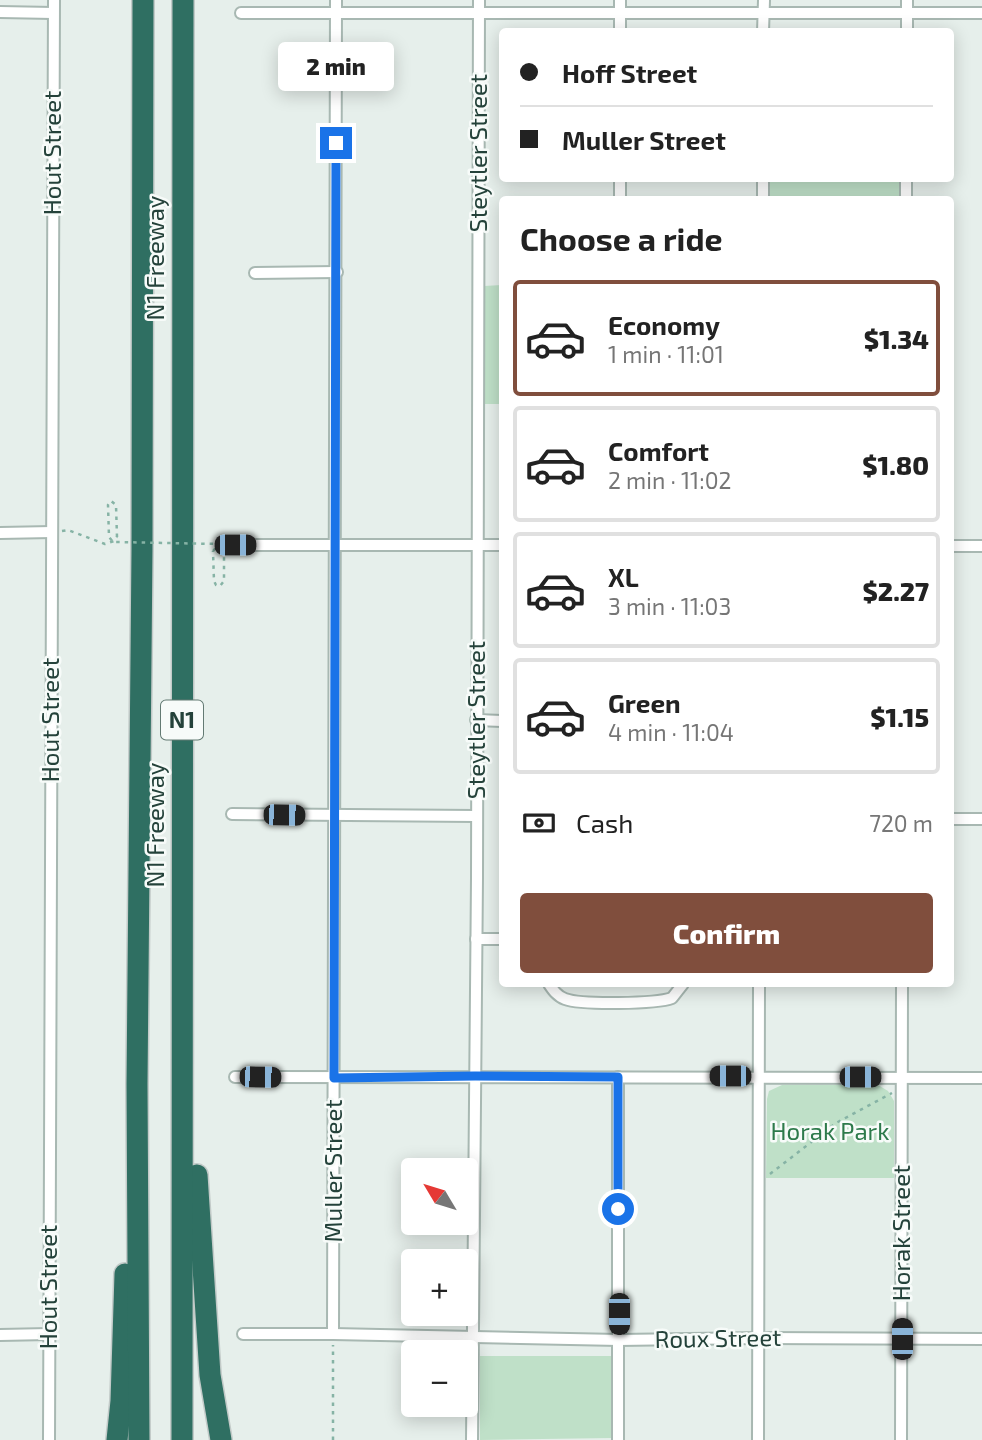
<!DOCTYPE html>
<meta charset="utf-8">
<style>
:root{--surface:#fff;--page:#f6f6f6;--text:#222;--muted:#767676;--line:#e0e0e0;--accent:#804e3d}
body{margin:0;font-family:"Exo 2",sans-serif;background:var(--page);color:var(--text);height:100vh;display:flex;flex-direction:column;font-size:26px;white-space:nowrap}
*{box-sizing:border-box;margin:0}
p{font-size:23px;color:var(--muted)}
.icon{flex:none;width:38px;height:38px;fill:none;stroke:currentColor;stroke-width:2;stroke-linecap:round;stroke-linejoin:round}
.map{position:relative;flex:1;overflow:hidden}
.side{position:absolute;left:499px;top:196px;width:455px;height:791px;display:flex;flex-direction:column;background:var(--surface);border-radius:7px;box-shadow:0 4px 18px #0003}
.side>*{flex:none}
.hud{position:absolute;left:499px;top:28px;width:455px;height:154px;border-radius:7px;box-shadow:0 4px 18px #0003;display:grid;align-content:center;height:154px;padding:0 21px;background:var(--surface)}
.needle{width:46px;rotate:308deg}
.fabs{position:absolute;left:401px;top:1158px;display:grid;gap:14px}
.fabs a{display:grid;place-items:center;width:77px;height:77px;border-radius:7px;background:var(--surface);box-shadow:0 4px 18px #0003;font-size:35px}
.end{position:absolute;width:32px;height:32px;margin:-16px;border:9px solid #1a73e8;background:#fff;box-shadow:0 0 0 4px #fff}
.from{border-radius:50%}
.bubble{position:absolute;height:49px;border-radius:7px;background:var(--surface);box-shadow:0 4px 18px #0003;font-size:23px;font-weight:800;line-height:49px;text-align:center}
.car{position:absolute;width:21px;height:42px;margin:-21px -10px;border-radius:9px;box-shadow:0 0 5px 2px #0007;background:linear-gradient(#222 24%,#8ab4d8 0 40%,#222 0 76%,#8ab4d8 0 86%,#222 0)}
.hud b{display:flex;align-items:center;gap:24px;height:66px;font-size:26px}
.hud b+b{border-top:2px solid var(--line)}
.hud i{width:18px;height:18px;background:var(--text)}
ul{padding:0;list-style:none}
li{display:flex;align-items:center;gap:21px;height:116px;margin:0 14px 10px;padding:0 7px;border:4px solid var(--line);border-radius:7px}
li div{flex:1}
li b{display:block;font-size:26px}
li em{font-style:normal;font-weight:800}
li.active{border-color:var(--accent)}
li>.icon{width:63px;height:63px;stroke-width:1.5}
h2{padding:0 21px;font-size:32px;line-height:84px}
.pay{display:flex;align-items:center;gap:18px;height:77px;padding:0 21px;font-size:26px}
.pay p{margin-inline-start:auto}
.action{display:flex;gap:14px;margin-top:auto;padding:14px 21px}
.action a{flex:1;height:80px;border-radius:7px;background:var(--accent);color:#fff;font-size:28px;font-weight:800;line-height:80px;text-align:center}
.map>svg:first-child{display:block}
</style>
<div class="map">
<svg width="982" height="1440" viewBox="0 0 982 1440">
<rect width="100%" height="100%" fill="#e6efeb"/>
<g fill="#bfe0c8">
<rect x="770" y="179" width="129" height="20"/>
<path d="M502,285V404H483L484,286Z"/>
<path d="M782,1085H878L888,1091L894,1101V1178H766L767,1099L769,1091Z"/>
<path d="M480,1356H613L612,1438L480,1440Z"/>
</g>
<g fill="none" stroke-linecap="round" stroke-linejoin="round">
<defs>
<g id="minor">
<path d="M620,0V32"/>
<path d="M0,12L53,13"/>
<path d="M241,13H982"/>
<path d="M763,32L764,0"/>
<path d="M907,32V0"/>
<path d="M620,200V178"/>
<path d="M763,200V178"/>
<path d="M906,200V178"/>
<path d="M255,273L337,272"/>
<path d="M0,533L52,532"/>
<path d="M235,545H502"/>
<path d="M950,546H982"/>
<path d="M476,720L502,721"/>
<path d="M232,814L476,816"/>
<path d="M950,819H982"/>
<path d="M476,939H502"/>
<path d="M549,984C553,990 557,996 565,999C581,1005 656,1004 672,998L683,984"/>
<path d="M235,1077L982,1078"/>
<path d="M618,1077V1440"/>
<path d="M243,1334H333L619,1340L759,1338L982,1339"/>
<path d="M333,1334L336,0"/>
<path d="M0,1335L49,1334"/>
<path d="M49,1440L54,0"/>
<path d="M472,1440L477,878L479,0"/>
<path d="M758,1440L759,984"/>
<path d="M901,1440L902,984"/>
</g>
<g id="motorway">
<path d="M197,1175L210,1375L221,1440"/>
<path d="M117,1440L121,1401L125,1274"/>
<path d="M139,1440L137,1084L142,550L143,0"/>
<path d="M182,1440L183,0"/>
</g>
</defs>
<use href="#minor" stroke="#a8b8b2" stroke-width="14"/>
<use href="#motorway" stroke="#c2cac8" stroke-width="24"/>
<g stroke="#86b3a5" stroke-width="2.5" stroke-dasharray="3.5 5" stroke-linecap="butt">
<path d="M62,531L68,530L105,544L114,541L117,537"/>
<path d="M213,551L225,538"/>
<path d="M770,1174L836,1123L892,1093"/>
<path d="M333,1440V1345"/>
</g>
<use href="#minor" stroke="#fff" stroke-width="10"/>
<use href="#motorway" stroke="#2f6f62" stroke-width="21"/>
<path stroke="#86b3a5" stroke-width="2.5" stroke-dasharray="3.5 5" stroke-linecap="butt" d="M117,537L116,505L111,501L108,505L109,537L113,542L221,544L224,548V581L220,586L216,585L214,581L213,551"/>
</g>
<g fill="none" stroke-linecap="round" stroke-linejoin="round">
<path stroke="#1a73e8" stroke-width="9" d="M336,143L334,1078L475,1076L618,1077V1209"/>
</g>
<g text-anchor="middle" stroke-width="5" stroke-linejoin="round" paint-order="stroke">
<rect fill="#f7fbf9" stroke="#637a73" stroke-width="2" x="161" y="700.5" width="42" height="39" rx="5"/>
<g font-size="23" font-weight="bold" fill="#24423a">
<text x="182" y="728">N1</text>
</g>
<g font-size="24" fill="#24423a" stroke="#f7fbf9">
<text transform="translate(53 153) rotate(-90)" y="8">Hout Street</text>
<text transform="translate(479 153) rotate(-90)" y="8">Steytler Street</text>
<text transform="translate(156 258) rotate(-90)" y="8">N1 Freeway</text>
<text transform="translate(51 720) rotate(-90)" y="8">Hout Street</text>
<text transform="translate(477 720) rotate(-90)" y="8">Steytler Street</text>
<text transform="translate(156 825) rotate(-90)" y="8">N1 Freeway</text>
<text transform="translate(334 1171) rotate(-90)" y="8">Muller Street</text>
<text transform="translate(902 1233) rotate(-90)" y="8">Horak Street</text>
<text transform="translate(49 1287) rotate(-90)" y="8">Hout Street</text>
<text transform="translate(718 1339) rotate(-1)" y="8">Roux Street</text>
</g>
<g font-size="24" fill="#2d7a4b" stroke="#f7fbf9">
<text x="830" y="1140">Horak Park</text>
</g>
</g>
</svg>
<div class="fabs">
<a><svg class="needle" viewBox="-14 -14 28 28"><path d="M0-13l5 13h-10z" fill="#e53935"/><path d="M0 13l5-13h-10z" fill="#767676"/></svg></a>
<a>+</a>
<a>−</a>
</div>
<i class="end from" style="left:618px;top:1209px"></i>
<i class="end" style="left:336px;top:143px"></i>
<div class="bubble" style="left:278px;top:42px;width:116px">2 min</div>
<i class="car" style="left:235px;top:545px;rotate:90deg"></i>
<i class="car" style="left:284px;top:815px;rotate:91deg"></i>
<i class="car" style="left:730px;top:1076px;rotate:270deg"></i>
<i class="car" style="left:260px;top:1077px;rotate:91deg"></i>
<i class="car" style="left:860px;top:1077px;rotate:90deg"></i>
<i class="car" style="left:619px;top:1314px;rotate:180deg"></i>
<i class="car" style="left:902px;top:1339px;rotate:0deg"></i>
<div class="hud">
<b><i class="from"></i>Hoff Street</b>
<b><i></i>Muller Street</b>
</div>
<section class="side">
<h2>Choose a ride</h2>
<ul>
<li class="active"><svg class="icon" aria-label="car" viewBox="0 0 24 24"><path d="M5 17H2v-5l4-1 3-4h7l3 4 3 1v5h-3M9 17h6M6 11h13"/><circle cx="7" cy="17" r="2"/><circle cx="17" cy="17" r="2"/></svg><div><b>Economy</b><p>1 min · 11:01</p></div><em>$1.34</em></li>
<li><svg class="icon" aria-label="car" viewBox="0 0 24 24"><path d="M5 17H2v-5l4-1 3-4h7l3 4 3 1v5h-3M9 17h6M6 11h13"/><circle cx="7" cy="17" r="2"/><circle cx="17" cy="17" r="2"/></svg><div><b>Comfort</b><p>2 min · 11:02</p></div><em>$1.80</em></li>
<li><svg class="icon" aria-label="car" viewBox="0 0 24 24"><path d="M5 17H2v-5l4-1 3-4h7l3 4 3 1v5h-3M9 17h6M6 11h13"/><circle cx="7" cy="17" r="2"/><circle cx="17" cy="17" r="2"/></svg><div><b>XL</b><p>3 min · 11:03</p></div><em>$2.27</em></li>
<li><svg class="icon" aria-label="car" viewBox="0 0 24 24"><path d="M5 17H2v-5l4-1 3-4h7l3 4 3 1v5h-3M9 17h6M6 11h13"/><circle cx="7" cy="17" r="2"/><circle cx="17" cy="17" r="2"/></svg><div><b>Green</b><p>4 min · 11:04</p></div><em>$1.15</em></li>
</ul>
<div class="pay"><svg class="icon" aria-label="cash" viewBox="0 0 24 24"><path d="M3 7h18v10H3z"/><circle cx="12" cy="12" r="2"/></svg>Cash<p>720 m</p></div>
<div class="action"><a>Confirm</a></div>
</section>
</div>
